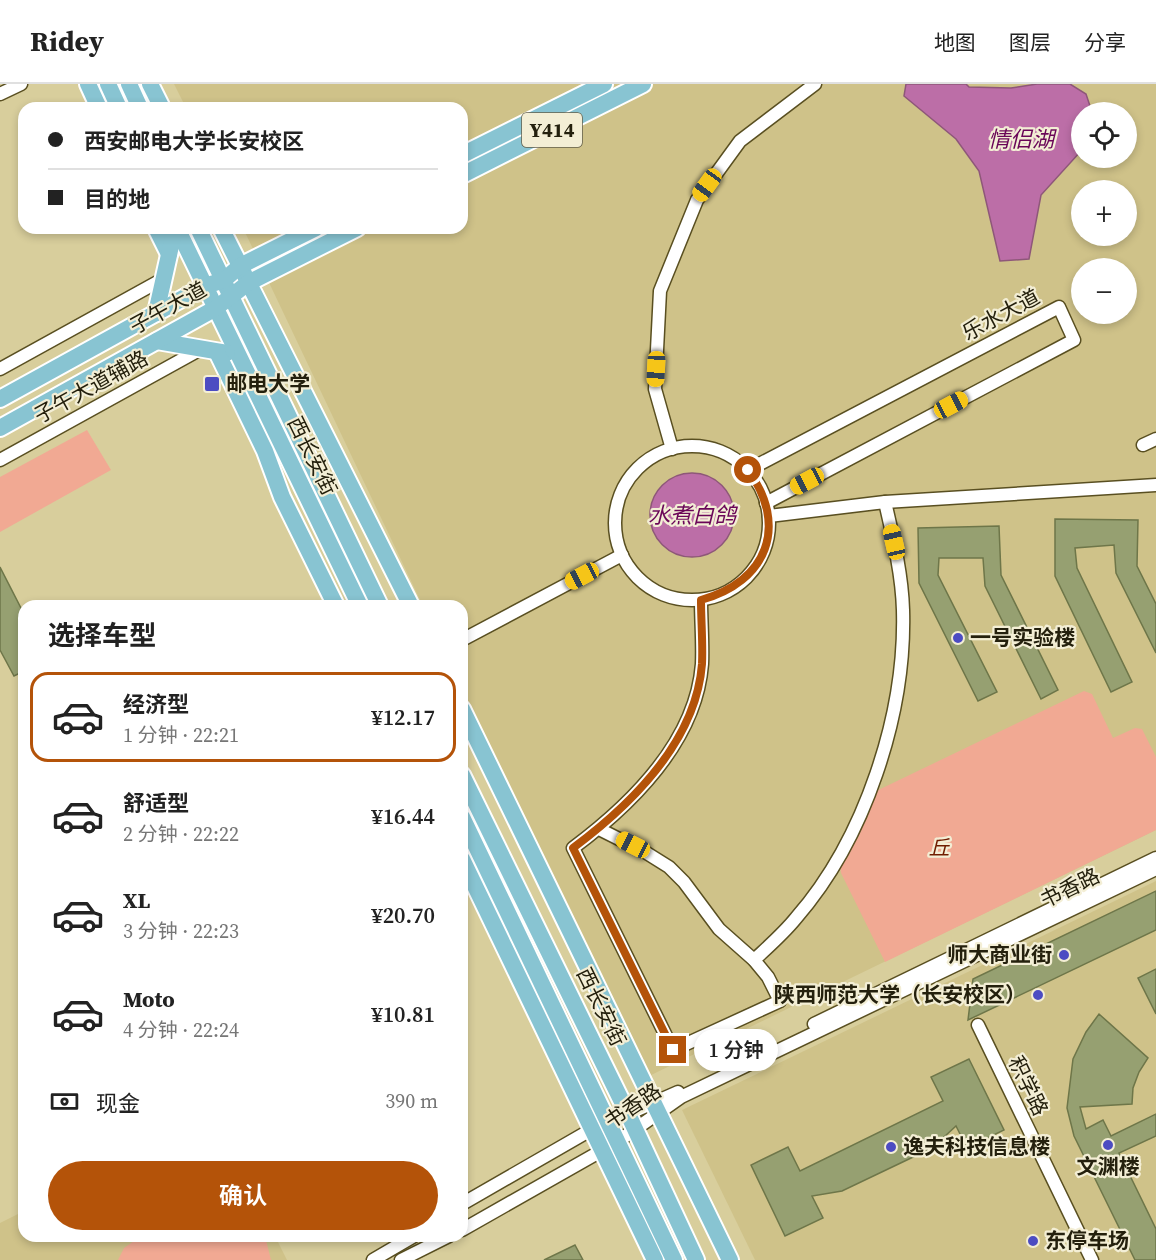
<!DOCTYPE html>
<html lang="zh">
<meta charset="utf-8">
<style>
:root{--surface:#fff;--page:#f6f6f6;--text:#222;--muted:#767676;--line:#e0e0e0;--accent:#b45309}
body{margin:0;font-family:"Source Serif 4","Noto Sans SC",serif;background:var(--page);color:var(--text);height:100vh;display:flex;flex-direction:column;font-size:22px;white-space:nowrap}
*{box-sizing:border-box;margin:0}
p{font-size:20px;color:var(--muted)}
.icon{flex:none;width:33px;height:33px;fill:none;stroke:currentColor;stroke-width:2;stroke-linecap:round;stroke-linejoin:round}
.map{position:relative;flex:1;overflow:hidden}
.drawer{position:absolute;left:18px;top:516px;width:450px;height:642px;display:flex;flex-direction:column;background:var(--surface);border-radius:18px;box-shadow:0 3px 9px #0003}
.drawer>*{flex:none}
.banner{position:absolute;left:18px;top:18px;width:450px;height:132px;border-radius:18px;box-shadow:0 3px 9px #0003;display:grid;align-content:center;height:132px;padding:0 30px;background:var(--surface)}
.tools{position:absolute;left:1071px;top:18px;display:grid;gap:12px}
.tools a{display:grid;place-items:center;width:66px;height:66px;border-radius:50%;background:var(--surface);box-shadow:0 3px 9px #0003;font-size:30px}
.end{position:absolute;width:27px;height:27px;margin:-14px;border:8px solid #b45309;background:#fff;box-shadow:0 0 0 3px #fff}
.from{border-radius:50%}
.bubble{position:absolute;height:42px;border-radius:21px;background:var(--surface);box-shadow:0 3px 9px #0003;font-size:20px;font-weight:600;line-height:42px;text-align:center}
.car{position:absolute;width:18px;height:36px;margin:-18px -9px;border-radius:8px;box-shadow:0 0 4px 2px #0007;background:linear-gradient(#f5c518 24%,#345 0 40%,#f5c518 0 76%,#345 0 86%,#f5c518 0)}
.banner b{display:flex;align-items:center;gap:21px;height:57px;font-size:22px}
.banner b+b{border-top:2px solid var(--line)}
.banner i{width:15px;height:15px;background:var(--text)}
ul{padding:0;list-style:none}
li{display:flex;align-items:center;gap:18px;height:90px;margin:0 12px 9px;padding:0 18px;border:3px solid transparent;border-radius:18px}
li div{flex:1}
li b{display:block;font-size:22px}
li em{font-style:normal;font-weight:600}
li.current{border-color:var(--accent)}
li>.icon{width:54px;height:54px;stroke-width:1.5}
h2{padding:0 30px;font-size:27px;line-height:72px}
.pay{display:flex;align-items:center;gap:15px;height:66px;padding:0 30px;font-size:22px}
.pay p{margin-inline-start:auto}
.button{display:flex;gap:12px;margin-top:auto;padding:12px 30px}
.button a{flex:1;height:69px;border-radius:36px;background:var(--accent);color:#fff;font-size:24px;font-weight:600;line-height:69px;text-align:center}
header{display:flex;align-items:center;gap:36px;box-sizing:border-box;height:84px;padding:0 30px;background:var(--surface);border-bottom:2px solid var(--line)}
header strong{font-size:28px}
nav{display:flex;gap:33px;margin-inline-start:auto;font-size:21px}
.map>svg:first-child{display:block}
</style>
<header>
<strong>Ridey</strong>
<nav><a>地图</a><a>图层</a><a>分享</a></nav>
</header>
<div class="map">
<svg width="1156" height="1176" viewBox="0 0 1156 1176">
<rect width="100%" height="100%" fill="#d8ce9c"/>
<g fill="#cfc289" fill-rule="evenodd">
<path d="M174,0H1156V746L647,993L462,604V522H423L243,144H462V24H186ZM1082,28H1126V74H1082ZM1082,106H1126V152H1082ZM1082,184H1126V230H1082Z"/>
<path d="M1156,797V1176H755L682,1026Z"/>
<path d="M24,1127V1152H275L287,1176H0V1139Z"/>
</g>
<g fill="#f1a993">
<path d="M87,346L111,386L0,448V393Z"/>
<path d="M1084,607L1092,610L1113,654L1135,644L1142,645L1156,673V746L885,878L841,789L839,772L870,710Z"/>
<path d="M141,1152H265L271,1176H118L124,1164Z"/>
</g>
<g fill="#bc6ea7" stroke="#8e5779" stroke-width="1.5">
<path d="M906,0H966L969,3L1011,4L1037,0H1070L1086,10L1092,28H1082L1081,67L1041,111L1029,175L1000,177L979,87L956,55L904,12Z"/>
<circle cx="692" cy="431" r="42"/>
</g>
<g fill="#96a071" stroke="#6e7649" stroke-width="1.5">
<path d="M1055,435L1138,436L1137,482L1156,520V569L1116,489L1114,461L1075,464L1077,484L1132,598L1111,608L1055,492Z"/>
<path d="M999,442L1001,491L1058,606L1041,615L985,502L983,474H939L938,491L997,608L978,617L919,499L918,444Z"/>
<path d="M0,483L24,530V587L14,592L0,566Z"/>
<path d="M1156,807V846L968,936L973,895Z"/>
<path d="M1156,885V930L1138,894Z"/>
<path d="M1099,930L1148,974L1139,988L1133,1004L1132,1020L1080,1023L1086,1045L1103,1036L1111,1052L1156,1030V1052L1119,1069L1156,1145V1176H1135L1074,1052L1067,1024L1073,975L1086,948Z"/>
<path d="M969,975L1004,1046L967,1064L956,1042L932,1064L842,1107L812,1112L823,1134L785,1152L751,1081L788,1063L800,1087L943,1017L931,993Z"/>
<path d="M575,1161L583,1176H544Z"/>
</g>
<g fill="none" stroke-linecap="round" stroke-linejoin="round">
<defs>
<g id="minor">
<path d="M0,10L21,0"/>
<path d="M0,285L163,195"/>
<path d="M1143,361L1156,355"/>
<circle cx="692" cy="439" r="77"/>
<path d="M672,365L655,305L660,207L697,116L740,57L815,0"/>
<path d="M0,376L201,265"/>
<path d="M748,386L1059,223L1074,256L766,419"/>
<path d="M769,432L885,418L1156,401"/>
<path d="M462,556L622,471"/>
<path d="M599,745L645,768L669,783L684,798L719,845L754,876L768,893L780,917L673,966L573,764C632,720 696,658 702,580C703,559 701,537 701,516"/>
<path d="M754,876C769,862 784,849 796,834C865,755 906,630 903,526C902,490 893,453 885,418"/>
<path d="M814,940L1156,774"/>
<path d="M978,941L1092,1176"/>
<path d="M462,1120L608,1036L628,1030L678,1008"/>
<path d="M462,1146L617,1058L681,1013L1156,785"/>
<path d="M373,1176L414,1152"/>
<path d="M401,1176L449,1152"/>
</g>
<g id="major">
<path d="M88,0L99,24"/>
<path d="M108,0L119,24"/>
<path d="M129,0L140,24"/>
<path d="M150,0L162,24"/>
<path d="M462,71L604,0"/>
<path d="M462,91L643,0"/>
<path d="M156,144L169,170"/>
<path d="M177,144L360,522"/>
<path d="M198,144L380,522"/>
<path d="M221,144L411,522"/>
<path d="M156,229L175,144"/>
<path d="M157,257L227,269"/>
<path d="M217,268L265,367L282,413L336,522"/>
<path d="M0,315L205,202L224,196L240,182L316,144"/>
<path d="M0,344L216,224L248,199L357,144"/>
<path d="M462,625L730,1176"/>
<path d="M462,691L628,1030L696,1176"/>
<path d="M462,733L674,1176"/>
<path d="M462,775L655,1176"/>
</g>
</defs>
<use href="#minor" stroke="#594f21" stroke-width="15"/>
<use href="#major" stroke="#fff" stroke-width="20"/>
<use href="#minor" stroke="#fff" stroke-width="12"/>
<use href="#major" stroke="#88c4d2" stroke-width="16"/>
</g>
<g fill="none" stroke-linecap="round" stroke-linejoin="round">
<path stroke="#b45309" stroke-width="8" d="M673,966L573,764C632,720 696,658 702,580C703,559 701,537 701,516C767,498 789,442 748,386"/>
</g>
<g fill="#4c4cc2" stroke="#f3eed5" stroke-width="2">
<rect x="204" y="292" width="16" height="16" rx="3"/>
<circle cx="958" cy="554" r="6"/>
<circle cx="1064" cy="871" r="6"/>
<circle cx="1038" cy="911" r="6"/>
<circle cx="1108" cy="1061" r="6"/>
<circle cx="891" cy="1063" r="6"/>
<circle cx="1033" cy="1157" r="6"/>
</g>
<g text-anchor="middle" stroke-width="4.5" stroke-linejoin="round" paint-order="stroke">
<rect fill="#f3eed5" stroke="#625e49" stroke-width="1.5" x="522" y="29" width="60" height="34" rx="4.5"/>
<g font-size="20" font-weight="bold" fill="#24200d">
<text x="552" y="53">Y414</text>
</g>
<g font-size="21" fill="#24200d" stroke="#f3eed5">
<text transform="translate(168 224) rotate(-29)" y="7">子午大道</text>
<text transform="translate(1001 231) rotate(-28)" y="7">乐水大道</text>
<text transform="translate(91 303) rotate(-29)" y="7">子午大道辅路</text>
<text transform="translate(312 372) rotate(64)" y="7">西长安街</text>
<text transform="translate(1070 804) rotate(-26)" y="7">书香路</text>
<text transform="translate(601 923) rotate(64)" y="7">西长安街</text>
<text transform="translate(1028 1002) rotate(64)" y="7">积学路</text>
<text transform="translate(633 1022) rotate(-34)" y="7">书香路</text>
</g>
<g font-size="21" font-weight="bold" fill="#24200d" stroke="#f3eed5" text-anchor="start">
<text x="226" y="307">邮电大学</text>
<text x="970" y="561">一号实验楼</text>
<text x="1052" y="878" text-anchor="end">师大商业街</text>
<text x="1026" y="918" text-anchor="end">陕西师范大学（长安校区）</text>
<text x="903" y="1070">逸夫科技信息楼</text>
<text x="1108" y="1090" text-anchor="middle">文渊楼</text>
<text x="1045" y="1164">东停车场</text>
</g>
<g font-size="21" font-style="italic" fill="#701d00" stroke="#f3eed5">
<text x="939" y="771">丘</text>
</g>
<g font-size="22" font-style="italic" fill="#6a0658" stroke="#f3eed5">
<text x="1021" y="63">情侣湖</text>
<text x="692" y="439">水煮白鸽</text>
</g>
</g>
</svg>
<div class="tools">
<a><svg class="icon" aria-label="locate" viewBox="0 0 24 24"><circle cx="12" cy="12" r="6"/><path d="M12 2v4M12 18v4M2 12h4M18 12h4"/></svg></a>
<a>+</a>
<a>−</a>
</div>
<i class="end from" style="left:748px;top:386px"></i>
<i class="end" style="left:673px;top:966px"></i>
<div class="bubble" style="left:694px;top:945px;width:84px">1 分钟</div>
<i class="car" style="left:707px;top:101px;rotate:216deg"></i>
<i class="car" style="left:656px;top:285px;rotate:183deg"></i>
<i class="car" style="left:951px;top:321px;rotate:62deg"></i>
<i class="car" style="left:807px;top:397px;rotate:242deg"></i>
<i class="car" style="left:894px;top:458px;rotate:347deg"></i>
<i class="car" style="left:582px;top:492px;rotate:242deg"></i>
<i class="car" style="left:633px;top:761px;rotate:297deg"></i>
<div class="banner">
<b><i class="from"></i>西安邮电大学长安校区</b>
<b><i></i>目的地</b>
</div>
<section class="drawer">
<h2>选择车型</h2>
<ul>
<li class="current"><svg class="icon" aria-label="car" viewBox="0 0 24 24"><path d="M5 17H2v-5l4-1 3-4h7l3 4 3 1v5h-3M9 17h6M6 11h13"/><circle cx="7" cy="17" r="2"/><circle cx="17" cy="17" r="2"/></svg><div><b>经济型</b><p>1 分钟 · 22:21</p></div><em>¥12.17</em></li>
<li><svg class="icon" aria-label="car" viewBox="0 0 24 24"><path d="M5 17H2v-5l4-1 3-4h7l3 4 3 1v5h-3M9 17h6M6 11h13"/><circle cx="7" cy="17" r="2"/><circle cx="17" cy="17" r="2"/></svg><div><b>舒适型</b><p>2 分钟 · 22:22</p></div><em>¥16.44</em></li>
<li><svg class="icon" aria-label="car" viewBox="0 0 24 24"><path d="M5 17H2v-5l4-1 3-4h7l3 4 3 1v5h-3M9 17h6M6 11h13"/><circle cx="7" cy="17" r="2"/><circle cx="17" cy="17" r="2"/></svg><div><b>XL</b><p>3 分钟 · 22:23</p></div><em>¥20.70</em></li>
<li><svg class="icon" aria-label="car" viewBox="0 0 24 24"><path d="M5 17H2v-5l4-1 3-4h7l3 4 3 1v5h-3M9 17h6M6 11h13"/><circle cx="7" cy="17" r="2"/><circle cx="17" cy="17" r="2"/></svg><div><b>Moto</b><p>4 分钟 · 22:24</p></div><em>¥10.81</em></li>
</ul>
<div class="pay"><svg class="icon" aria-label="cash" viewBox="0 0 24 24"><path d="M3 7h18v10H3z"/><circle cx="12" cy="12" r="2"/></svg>现金<p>390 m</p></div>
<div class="button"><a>确认</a></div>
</section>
</div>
